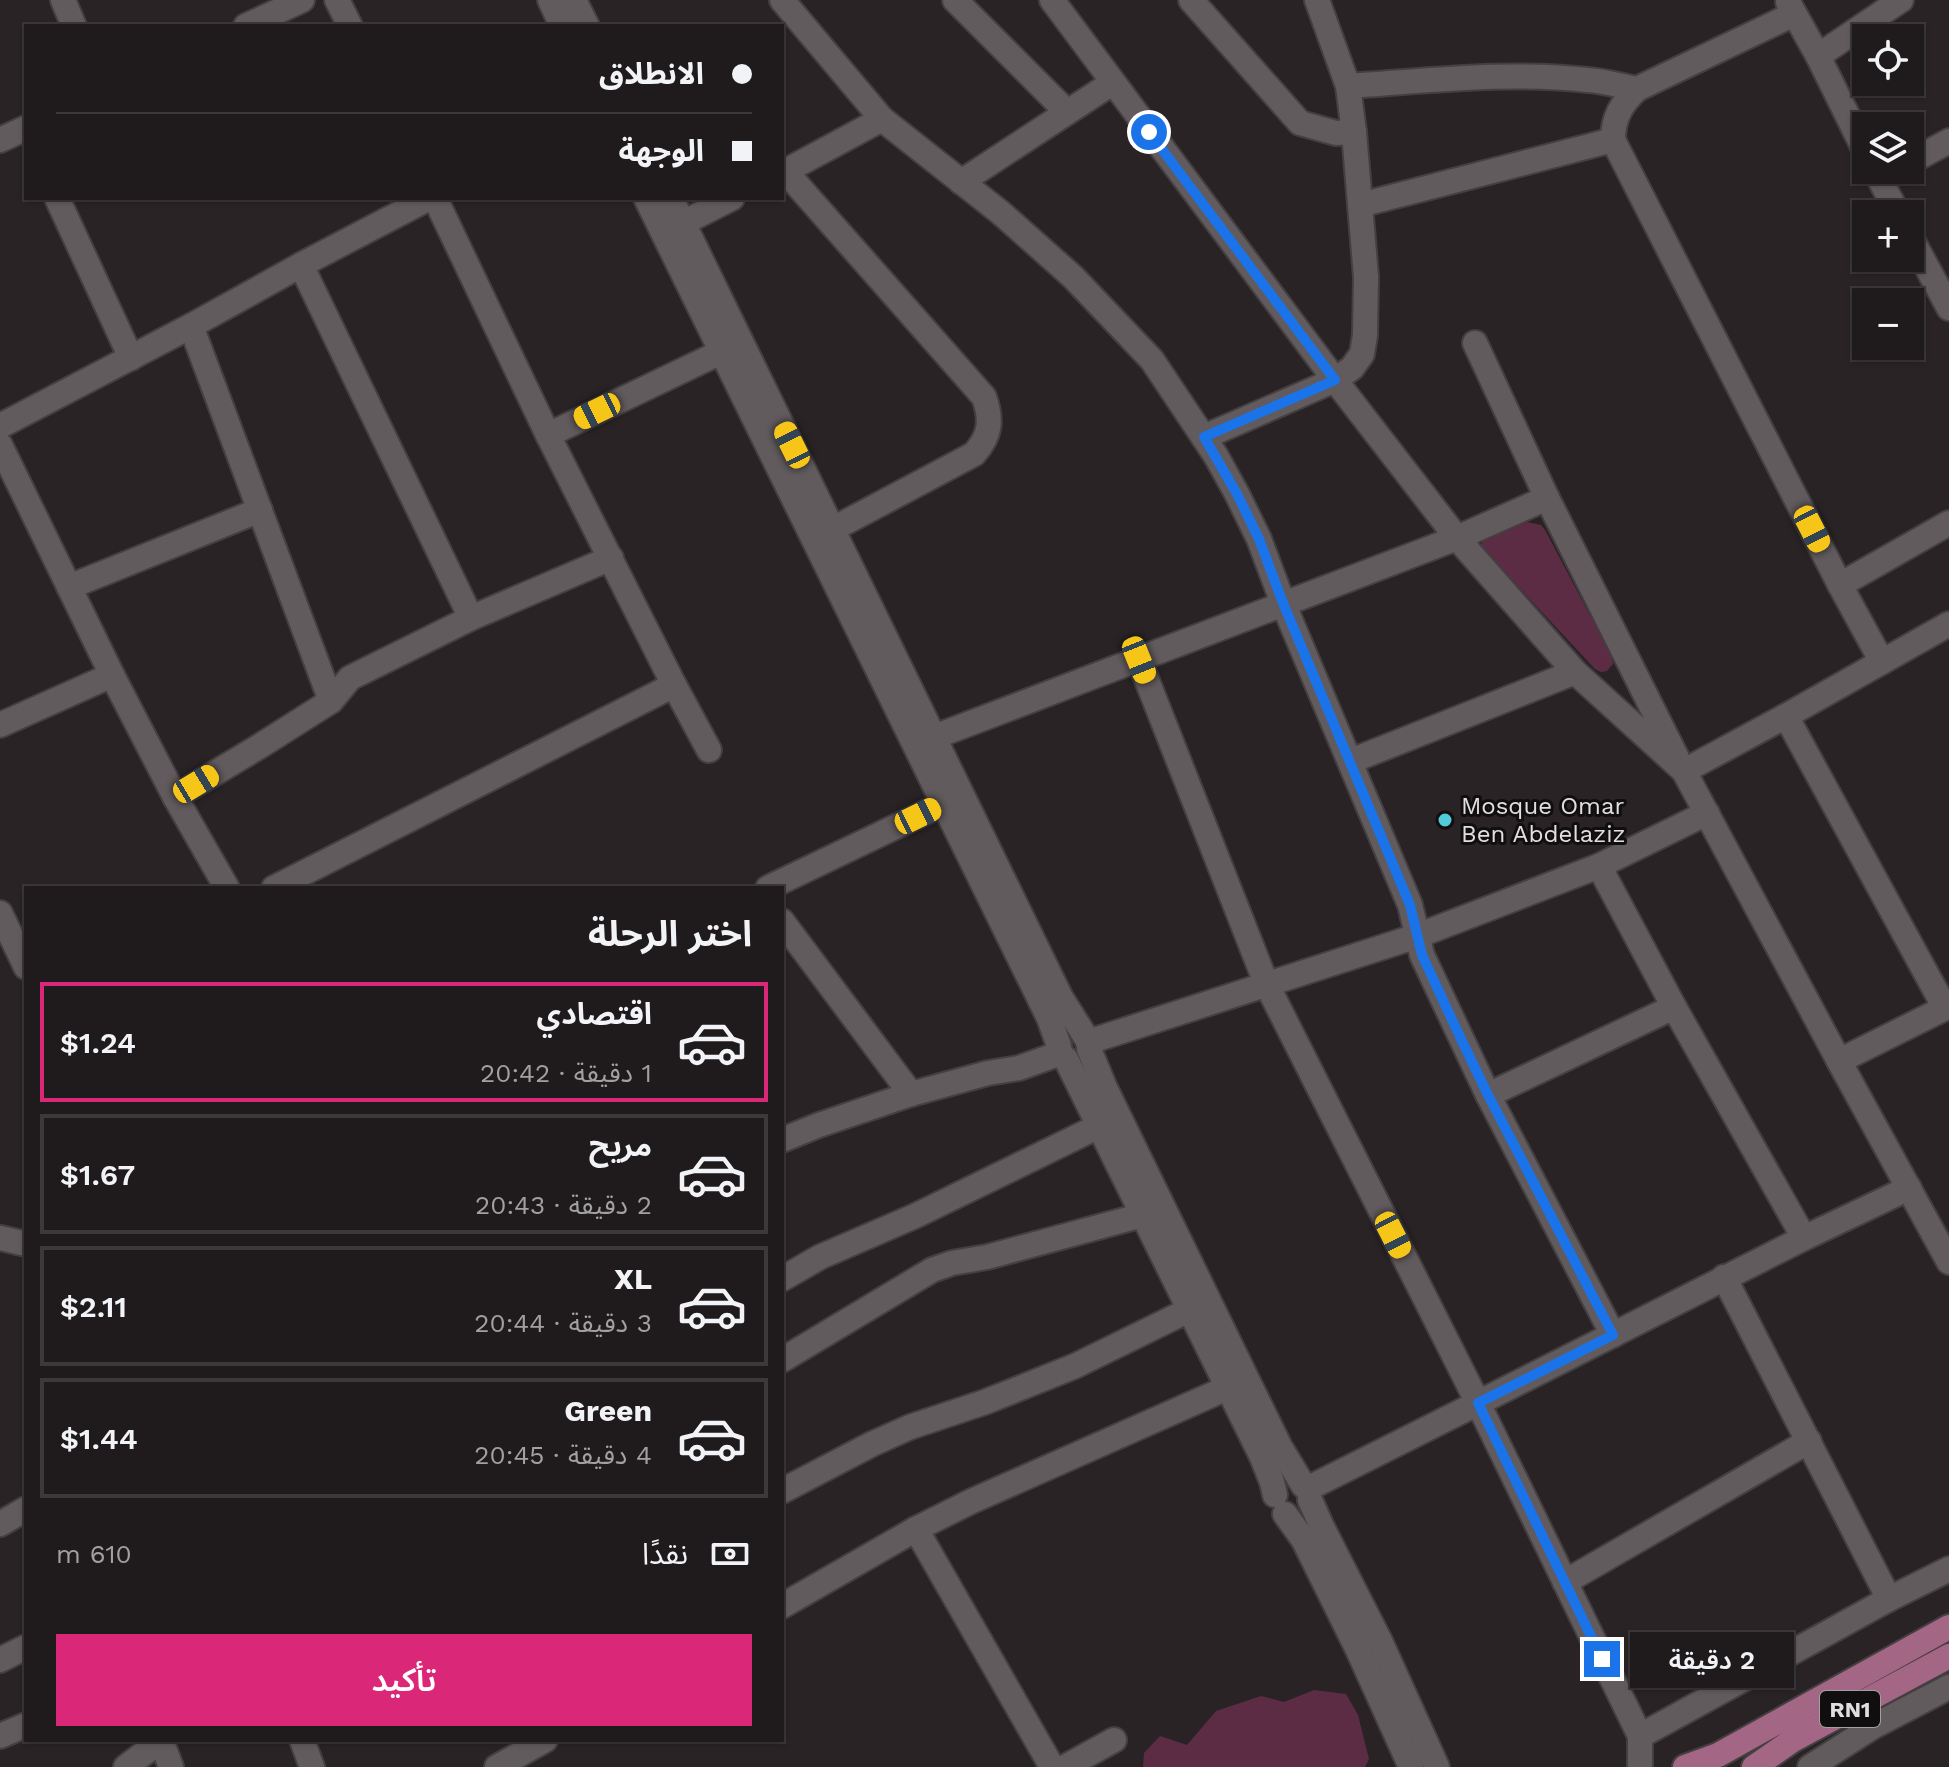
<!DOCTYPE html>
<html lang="ar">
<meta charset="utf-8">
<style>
:root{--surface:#1f1a1c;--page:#2c2729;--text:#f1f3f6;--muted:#a1a1a3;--line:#3c383b;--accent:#db2777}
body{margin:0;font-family:"Work Sans","Noto Sans Arabic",sans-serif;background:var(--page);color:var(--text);direction:rtl;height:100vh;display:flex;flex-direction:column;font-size:30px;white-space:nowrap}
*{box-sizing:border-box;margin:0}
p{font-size:26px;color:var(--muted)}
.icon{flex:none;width:44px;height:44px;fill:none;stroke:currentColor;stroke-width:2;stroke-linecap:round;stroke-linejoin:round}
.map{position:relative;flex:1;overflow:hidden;direction:ltr}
.side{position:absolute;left:24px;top:886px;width:760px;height:856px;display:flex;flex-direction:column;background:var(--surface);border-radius:0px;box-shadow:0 2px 6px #0004,0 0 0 2px var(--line);direction:rtl}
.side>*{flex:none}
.top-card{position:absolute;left:24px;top:24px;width:760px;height:176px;border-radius:0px;box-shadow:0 2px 6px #0004,0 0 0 2px var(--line);direction:rtl;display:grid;align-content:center;height:176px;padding:0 32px;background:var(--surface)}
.buttons{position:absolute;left:1852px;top:24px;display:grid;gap:16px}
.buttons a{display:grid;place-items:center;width:72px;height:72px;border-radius:0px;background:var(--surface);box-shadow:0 2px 6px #0004,0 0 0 2px var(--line);font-size:40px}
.end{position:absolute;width:36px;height:36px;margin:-18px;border:10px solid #1a73e8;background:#fff;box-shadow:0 0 0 4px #fff}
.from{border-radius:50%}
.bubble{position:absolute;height:56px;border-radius:0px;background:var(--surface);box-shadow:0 2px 6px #0004,0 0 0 2px var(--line);font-size:26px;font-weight:600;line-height:56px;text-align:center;direction:rtl}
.car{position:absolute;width:24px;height:48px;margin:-24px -12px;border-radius:10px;box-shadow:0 0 6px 2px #0007;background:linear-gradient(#f5c518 24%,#345 0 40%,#f5c518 0 76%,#345 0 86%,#f5c518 0)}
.top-card b{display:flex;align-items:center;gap:28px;height:76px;font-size:30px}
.top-card b+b{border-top:2px solid var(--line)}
.top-card i{width:20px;height:20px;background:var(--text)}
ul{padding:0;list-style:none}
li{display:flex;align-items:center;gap:24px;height:120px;margin:0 16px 12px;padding:0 16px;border:4px solid var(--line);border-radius:0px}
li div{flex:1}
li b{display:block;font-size:30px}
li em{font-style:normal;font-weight:600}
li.selected{border-color:var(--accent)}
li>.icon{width:72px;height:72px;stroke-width:1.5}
h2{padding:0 32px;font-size:36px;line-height:96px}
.pay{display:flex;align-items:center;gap:20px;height:88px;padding:0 32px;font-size:30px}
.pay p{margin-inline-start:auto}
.cta{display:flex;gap:16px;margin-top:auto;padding:16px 32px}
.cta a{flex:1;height:92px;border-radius:0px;background:var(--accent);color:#fff;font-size:32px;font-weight:600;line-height:92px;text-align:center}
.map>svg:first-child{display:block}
</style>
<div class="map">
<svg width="1949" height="1767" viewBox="0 0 1949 1767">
<rect width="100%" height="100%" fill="#292326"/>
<g fill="#5c2c44">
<path d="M1527,522L1541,525L1545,530L1612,657L1613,664L1607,671L1601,672L1595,669L1484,550L1481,544L1484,540Z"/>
<path d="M1314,1690L1346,1694L1358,1715L1369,1759L1365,1767H1143L1144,1753L1160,1736L1187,1745L1216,1711L1261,1696L1284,1702Z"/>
</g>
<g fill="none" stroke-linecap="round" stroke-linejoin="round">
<defs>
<g id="minor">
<path d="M63,0L74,26"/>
<path d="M337,0L350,26"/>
<path d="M782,0L882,119L1001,213L1073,277L1152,360L1216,456L1237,494L1259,539L1283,603L1410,905L1422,955L1488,1095L1613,1335"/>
<path d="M955,0L1067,112"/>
<path d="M1052,0L1335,380L1457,538L1575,672L1684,771"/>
<path d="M1191,0L1300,123L1336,133L1354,132"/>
<path d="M1788,2L1818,56L1866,153"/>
<path d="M1794,14L1637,89C1621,104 1613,118 1613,140L1840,585L1882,662"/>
<path d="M246,26L302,0"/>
<path d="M1818,56L1901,0"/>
<path d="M1348,86C1427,81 1509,71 1588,80C1605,81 1621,86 1637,89"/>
<path d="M0,140L26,128"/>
<path d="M1910,162L1949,141"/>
<path d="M1875,170L1898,214"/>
<path d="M785,171L984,397C992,420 991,435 974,454L833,529"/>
<path d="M782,173L882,119"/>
<path d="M961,182L1112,83"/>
<path d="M57,198L131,358"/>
<path d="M435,198L548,435L674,685"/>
<path d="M1360,205L1613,140"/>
<path d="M683,223L732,198"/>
<path d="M1910,236L1949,308"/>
<path d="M301,265L471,618"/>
<path d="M191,326L331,701"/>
<path d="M1475,343L1547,498L1677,758"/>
<path d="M0,426L191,326L301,265L429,198"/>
<path d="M548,435L721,352"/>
<path d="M1204,437L1335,380L1352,368L1362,354L1365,335L1366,277L1354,132L1348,86L1317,0"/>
<path d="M0,445L112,675L175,797L227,888"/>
<path d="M1840,585L1949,523"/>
<path d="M69,587L260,510"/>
<path d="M1949,624L1786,716L1684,771L1839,1061L1949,1006"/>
<path d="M1139,660L1266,983L1478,1403L1804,1238L1674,1007L1599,866"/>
<path d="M1786,716L1945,1008"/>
<path d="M0,725L112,675"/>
<path d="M934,737L1457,538L1547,498"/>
<path d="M1351,761L1575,672"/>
<path d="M175,797L260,746L331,701L350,678L471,618L611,558"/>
<path d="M274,888L674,685L709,750"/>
<path d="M768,888L943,804"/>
<path d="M0,913L26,967"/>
<path d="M782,921L911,1094"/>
<path d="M1088,1042L1417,936L1599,866L1707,813"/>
<path d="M1839,1061L1949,1262"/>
<path d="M1488,1095L1674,1007"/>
<path d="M782,1140L819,1125L911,1094L988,1073L1019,1068L1061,1053"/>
<path d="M0,1238L26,1244"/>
<path d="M1804,1238L1909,1188"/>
<path d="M1724,1277L1889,1599"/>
<path d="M782,1279L820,1257L915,1216L1099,1126"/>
<path d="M782,1360L932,1270L952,1263L987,1257L1143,1215"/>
<path d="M1307,1489L1478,1403L1640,1736V1767"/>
<path d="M782,1491L872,1444L910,1427L985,1402L1075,1366L1189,1310"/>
<path d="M0,1524L26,1509"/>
<path d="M916,1529L1052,1767"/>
<path d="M1565,1582L1809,1441"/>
<path d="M782,1606L916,1529L972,1501L1227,1388"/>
<path d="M0,1660L26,1647"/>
<path d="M0,1736L26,1725"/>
<path d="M1640,1736L1889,1599L1949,1569"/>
<path d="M161,1740L171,1767"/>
<path d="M302,1740L312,1767"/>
<path d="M126,1767L161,1740"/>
<path d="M497,1767L545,1740"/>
<path d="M1065,1767L1114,1740"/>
<path d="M1810,1767L1874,1726L1949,1687"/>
</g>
<g id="secondary">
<path d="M550,0L562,26"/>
<path d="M574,0L587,26"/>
<path d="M646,198L1049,1018L1059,1046"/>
<path d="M671,198L1061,998L1085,1036"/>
<path d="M1089,1049L1105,1088L1280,1447L1303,1485"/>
<path d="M1066,1059L1262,1457L1272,1482L1275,1495"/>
<path d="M1310,1500L1322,1527L1380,1641L1437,1767"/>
<path d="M1285,1514L1303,1539L1310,1553L1358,1650L1411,1767"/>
</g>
<g id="primary">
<path d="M1685,1767L1718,1755L1949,1627"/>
<path d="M1754,1767L1793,1740L1949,1656"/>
</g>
</defs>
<use href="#minor" stroke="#443f41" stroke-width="28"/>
<use href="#secondary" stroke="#443f41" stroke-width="28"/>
<use href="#primary" stroke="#443f41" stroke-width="28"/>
<use href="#minor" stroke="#625b5e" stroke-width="24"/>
<use href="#secondary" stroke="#625b5e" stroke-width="24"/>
<use href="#primary" stroke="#a46685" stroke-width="24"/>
</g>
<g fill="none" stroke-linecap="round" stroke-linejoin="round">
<path stroke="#1a73e8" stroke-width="10" d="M1149,132L1335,380L1204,437L1237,494L1259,539L1283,603L1410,905L1422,955L1461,1039L1488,1095L1613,1335L1478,1403L1602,1659"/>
</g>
<circle fill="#52cbd8" stroke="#100e0f" stroke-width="3" cx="1445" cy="820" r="8"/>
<g text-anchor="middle" stroke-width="6" stroke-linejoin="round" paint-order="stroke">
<rect fill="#100e0f" stroke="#a3a0a1" stroke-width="2" x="1820" y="1691" width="60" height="36" rx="6"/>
<g font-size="22" font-weight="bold" fill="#e2dee0">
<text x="1850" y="1717">RN1</text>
</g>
<g font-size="24" fill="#e2dee0" stroke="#100e0f" text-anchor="start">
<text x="1461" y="814">Mosque Omar<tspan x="1461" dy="28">Ben Abdelaziz</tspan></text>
</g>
</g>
</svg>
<div class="buttons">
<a><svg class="icon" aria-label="locate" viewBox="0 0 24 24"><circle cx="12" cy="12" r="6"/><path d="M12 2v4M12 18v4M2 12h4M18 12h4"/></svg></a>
<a><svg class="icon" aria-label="layers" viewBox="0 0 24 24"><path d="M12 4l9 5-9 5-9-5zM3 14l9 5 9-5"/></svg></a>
<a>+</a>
<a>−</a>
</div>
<i class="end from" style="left:1149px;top:132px"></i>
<i class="end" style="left:1602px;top:1659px"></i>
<div class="bubble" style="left:1630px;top:1632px;width:164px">2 دقيقة</div>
<i class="car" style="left:597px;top:411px;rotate:244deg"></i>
<i class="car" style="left:792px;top:445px;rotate:334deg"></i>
<i class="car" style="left:1812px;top:529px;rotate:153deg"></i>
<i class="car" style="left:1139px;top:660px;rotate:158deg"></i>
<i class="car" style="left:196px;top:784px;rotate:59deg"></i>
<i class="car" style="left:918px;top:816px;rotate:64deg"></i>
<i class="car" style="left:1393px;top:1235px;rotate:153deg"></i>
<div class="top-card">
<b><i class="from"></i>الانطلاق</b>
<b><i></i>الوجهة</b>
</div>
<section class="side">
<h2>اختر الرحلة</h2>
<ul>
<li class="selected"><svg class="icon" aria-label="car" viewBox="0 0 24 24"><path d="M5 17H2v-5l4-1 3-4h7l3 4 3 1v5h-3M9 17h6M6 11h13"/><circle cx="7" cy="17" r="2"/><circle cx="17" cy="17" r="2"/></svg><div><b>اقتصادي</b><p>1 دقيقة · 20:42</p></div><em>$1.24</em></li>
<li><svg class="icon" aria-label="car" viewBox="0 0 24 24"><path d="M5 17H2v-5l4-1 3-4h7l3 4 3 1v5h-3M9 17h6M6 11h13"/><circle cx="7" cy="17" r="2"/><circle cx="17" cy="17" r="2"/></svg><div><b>مريح</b><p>2 دقيقة · 20:43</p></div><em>$1.67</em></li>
<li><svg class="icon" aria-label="car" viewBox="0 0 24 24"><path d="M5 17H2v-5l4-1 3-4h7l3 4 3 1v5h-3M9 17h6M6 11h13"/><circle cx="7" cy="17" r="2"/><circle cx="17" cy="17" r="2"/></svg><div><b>XL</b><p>3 دقيقة · 20:44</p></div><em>$2.11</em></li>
<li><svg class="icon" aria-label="car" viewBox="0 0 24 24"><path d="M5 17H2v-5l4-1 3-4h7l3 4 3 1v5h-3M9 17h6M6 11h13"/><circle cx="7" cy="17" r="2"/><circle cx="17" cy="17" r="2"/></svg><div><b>Green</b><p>4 دقيقة · 20:45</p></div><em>$1.44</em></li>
</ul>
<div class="pay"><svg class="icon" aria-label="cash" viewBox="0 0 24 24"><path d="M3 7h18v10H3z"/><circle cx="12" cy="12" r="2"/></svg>نقدًا<p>610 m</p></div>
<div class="cta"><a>تأكيد</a></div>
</section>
</div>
